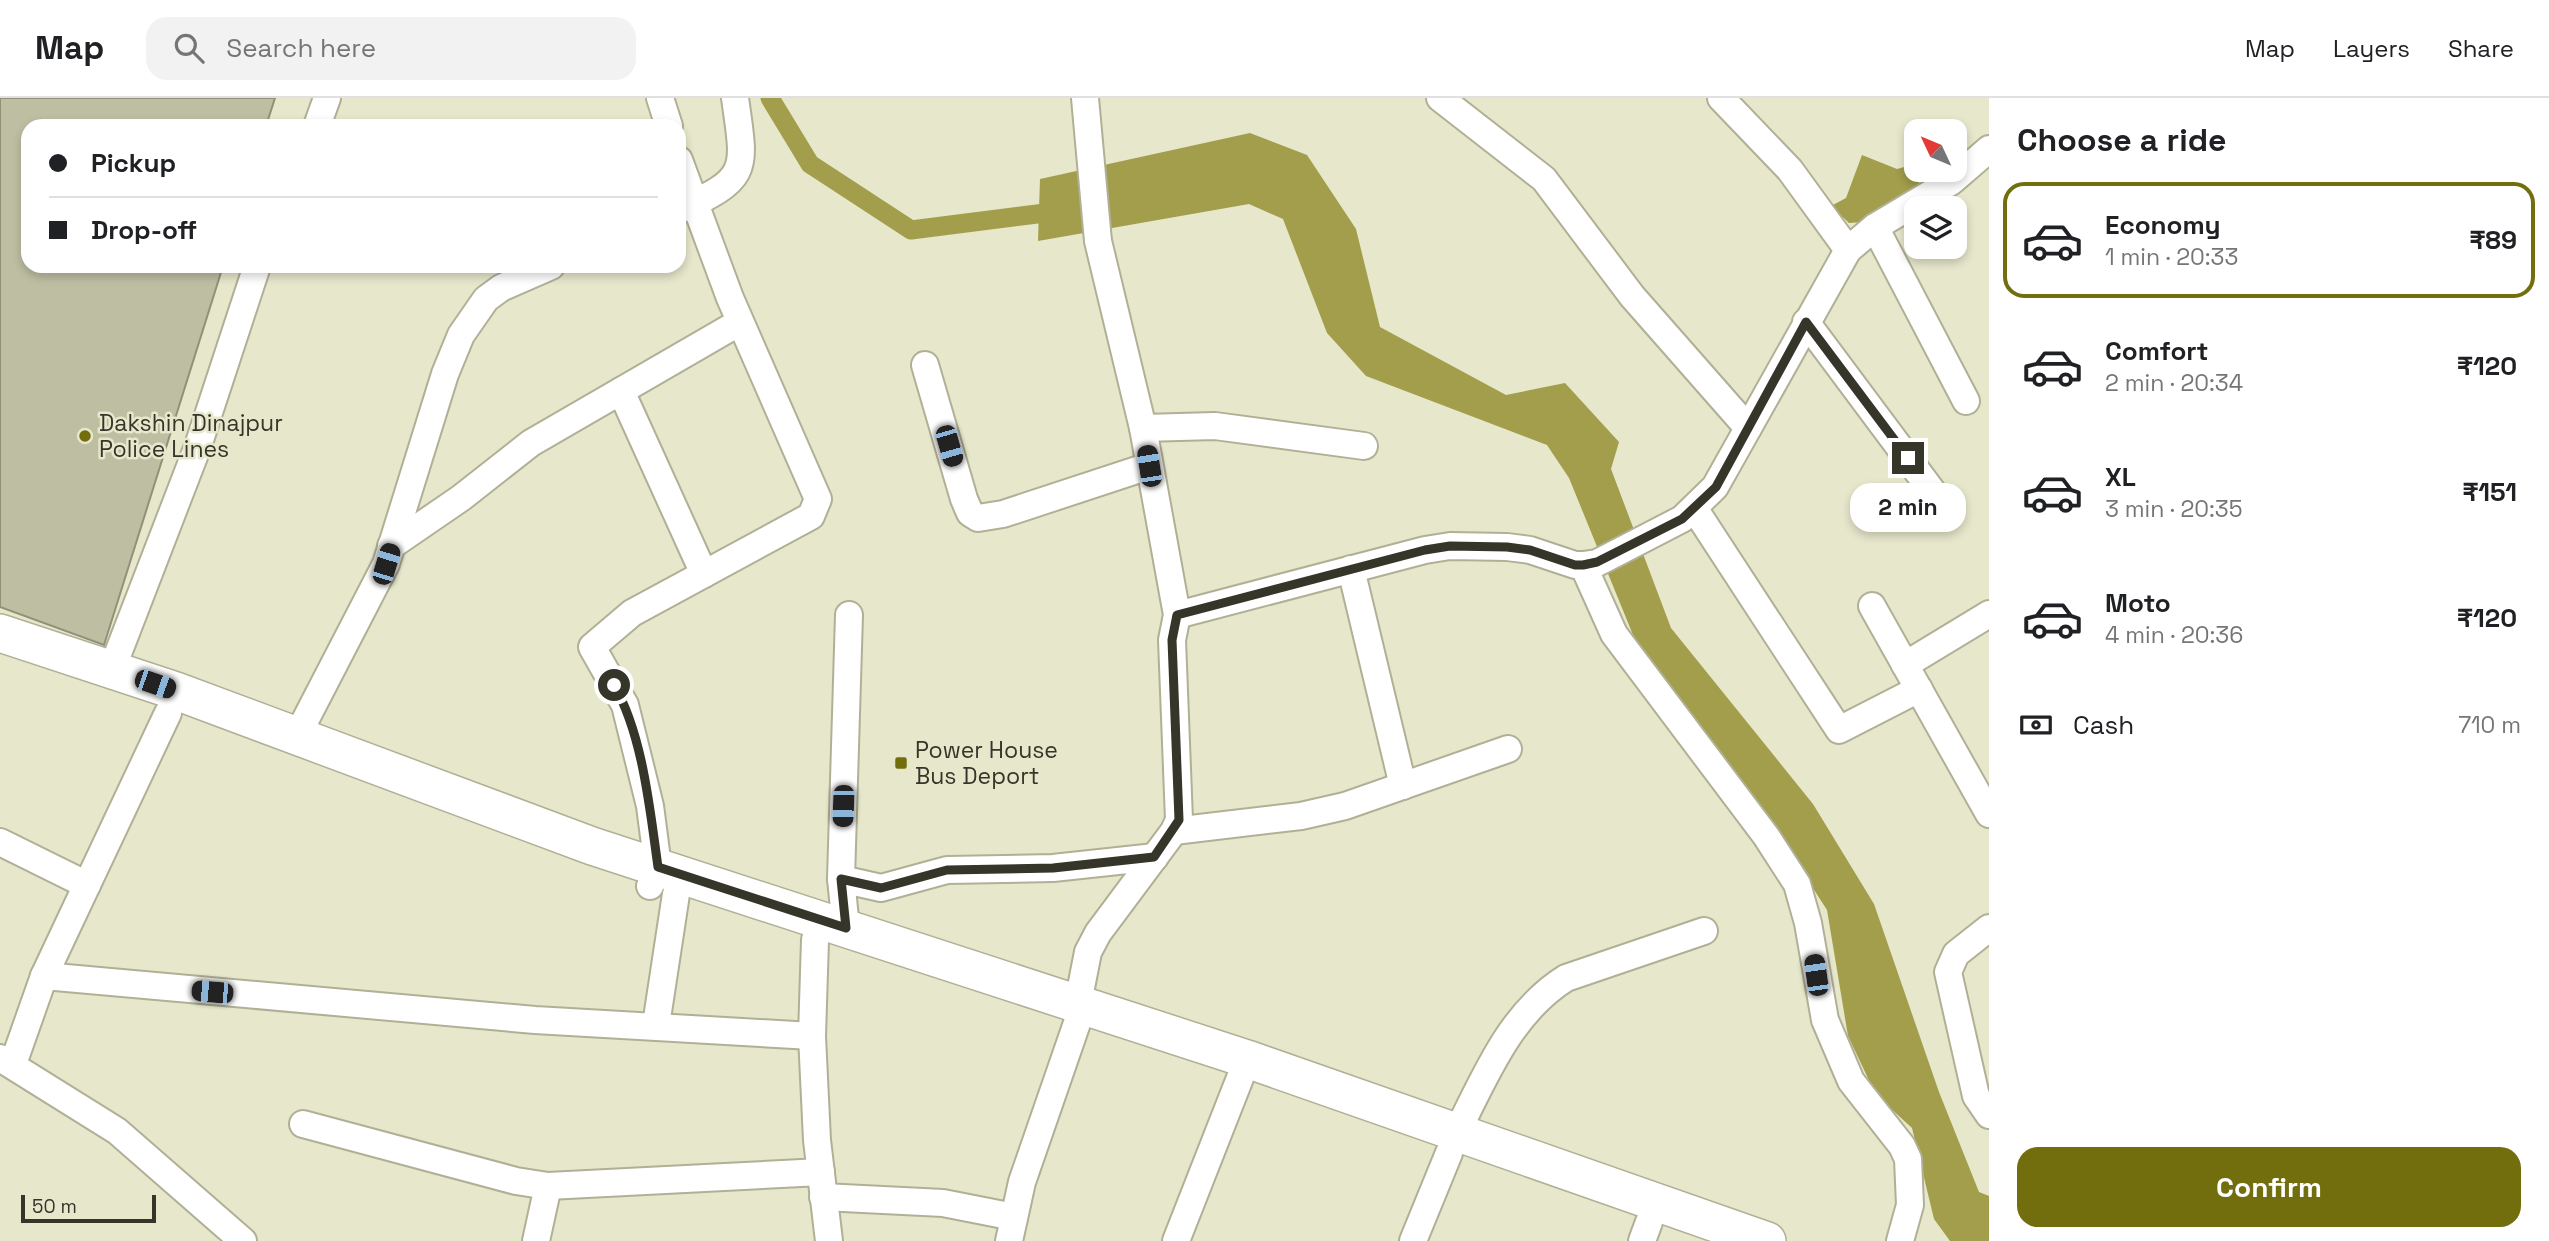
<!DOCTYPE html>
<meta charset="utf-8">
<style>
:root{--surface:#fff;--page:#f2f2f2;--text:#202124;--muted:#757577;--line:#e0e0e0;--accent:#726e0d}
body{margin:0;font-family:"Space Grotesk",sans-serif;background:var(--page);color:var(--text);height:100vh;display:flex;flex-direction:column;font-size:26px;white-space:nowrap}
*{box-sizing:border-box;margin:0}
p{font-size:23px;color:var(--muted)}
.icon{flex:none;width:38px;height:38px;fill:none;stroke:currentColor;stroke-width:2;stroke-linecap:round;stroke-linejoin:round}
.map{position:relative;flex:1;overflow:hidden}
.side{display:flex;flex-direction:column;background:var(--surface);width:560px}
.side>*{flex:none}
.guide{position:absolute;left:21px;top:21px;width:665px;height:154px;border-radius:21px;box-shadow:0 4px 10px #0003;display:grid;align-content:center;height:154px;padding:0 28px;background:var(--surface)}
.needle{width:46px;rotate:314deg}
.fabs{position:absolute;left:1904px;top:21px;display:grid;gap:14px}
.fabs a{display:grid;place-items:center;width:63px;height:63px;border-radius:14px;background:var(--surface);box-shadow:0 4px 10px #0003;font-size:35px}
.scale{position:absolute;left:21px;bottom:18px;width:135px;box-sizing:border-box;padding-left:7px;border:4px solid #35352a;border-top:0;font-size:19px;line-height:24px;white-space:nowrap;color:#35352a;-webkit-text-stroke:5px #e7e7cc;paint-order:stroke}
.end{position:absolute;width:32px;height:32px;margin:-16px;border:9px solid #35352a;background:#fff;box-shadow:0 0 0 4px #fff}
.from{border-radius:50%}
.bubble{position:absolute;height:49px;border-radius:21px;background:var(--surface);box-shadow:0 4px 10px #0003;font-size:23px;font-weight:700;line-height:49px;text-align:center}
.car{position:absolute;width:21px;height:42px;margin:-21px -10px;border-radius:9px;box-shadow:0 0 5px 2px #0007;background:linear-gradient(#222 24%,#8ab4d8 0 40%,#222 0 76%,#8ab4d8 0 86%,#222 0)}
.guide b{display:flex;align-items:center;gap:24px;height:66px;font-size:26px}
.guide b+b{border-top:2px solid var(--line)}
.guide i{width:18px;height:18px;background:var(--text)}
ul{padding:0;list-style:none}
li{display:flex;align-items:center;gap:21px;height:116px;margin:0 14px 10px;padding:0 14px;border:4px solid transparent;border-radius:21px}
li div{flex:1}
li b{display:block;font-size:26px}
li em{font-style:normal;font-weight:700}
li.on{border-color:var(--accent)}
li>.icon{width:63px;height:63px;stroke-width:1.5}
h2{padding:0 28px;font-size:32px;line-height:84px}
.pay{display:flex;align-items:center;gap:18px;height:77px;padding:0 28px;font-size:26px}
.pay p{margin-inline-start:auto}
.primary-button{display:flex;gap:14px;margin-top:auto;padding:14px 28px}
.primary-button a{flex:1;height:80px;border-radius:21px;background:var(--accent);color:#fff;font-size:28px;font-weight:700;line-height:80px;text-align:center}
header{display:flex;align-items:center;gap:42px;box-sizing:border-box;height:98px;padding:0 35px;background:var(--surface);border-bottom:2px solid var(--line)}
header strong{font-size:33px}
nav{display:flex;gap:38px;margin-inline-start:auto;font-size:24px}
.search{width:490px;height:63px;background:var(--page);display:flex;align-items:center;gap:18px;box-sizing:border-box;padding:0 24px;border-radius:21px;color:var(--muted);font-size:26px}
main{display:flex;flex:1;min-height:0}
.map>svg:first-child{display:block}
</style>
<header>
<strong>Map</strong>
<div class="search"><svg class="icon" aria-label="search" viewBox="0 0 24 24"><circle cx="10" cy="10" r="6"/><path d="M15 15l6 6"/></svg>Search here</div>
<nav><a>Map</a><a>Layers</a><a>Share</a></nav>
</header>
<main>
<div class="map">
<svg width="1989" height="1143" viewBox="0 0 1989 1143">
<rect width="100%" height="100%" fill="#e7e7cc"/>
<g fill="#a29e4b">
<path d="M1250,35L1307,57L1356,131L1380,229L1506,297L1565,285L1619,344L1611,371L1671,530L1813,706L1874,806L1939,994L1979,1094L1989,1098V1143H1950L1934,1121L1912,1030L1876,997L1848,938L1827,812L1764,714L1642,559L1569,380L1547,347L1366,278L1327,235L1283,121L1249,106L1038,143L1040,81Z"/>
<path d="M1862,57L1897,71L1915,66L1921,94L1865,124L1849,125L1831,108L1846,100Z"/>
</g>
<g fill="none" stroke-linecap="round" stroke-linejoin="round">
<path stroke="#a29e4b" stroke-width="19" d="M770,0L810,66L911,132L1045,115L1064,110"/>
</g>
<path fill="#bebea3" stroke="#919178" stroke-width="2" d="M0,0H275L266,28H28V168H223L104,547L0,509Z"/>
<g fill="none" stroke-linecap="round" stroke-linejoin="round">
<defs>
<g id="minor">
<path d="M660,0L669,28"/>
<path d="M1440,0L1544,81L1632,198L1748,330"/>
<path d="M1721,0L1790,72L1848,152"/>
<path d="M317,28L327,0"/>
<path d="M679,112C751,80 745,72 735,0"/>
<path d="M1875,129L1966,303"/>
<path d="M1806,224L1941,405"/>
<path d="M925,267L964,401L970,415L978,420L1003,416L1149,368"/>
<path d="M621,293L704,476"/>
<path d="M1143,330L1215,328L1364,348"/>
<path d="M1694,410L1839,632L1919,591"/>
<path d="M391,448L461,400L531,345L740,224"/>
<path d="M1583,467L1614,536L1766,738L1797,786L1808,825L1825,922L1851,983L1902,1048L1908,1061L1910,1107L1900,1143"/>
<path d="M1351,471L1403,688"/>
<path d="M1872,508L1989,716"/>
<path d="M1177,517L1425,452L1450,448L1507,449L1530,452L1575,467H1583L1597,465L1682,421L1715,389L1848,152L1875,129L1952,83L1989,51"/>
<path d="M1905,567L1989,516"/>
<path d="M112,571L198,348L257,168"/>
<path d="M296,640L386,466L445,276L461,237L486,201L501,190L551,168"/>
<path d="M1174,733L1301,718L1345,708L1508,651"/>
<path d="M0,744L87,787"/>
<path d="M841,781L881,790L947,772L1053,770L1155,759"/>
<path d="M650,788L658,769L650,708L625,607L592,549L632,515L811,418L818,401L730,200L679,62"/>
<path d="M846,830L841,781L849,517"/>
<path d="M1989,830L1956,856L1948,874L1976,998L1989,1017"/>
<path d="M815,842L812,938L817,1042L829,1143"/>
<path d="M44,878L535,922L812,938"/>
<path d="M1078,905L1088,854L1098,835L1174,733L1179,722L1172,542L1177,517L1143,330L1098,143L1085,0"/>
<path d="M656,927L676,796"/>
<path d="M0,960L117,1033L243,1143"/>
<path d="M13,966L44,878L168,615"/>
<path d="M303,1026L516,1083L548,1088L821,1074"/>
<path d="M1456,1036C1485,979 1510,915 1566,880L1704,833"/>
<path d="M823,1099L943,1105L1014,1119"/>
<path d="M536,1143L548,1088"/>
<path d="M1009,1143L1022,1084L1077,925"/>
<path d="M1176,1143L1240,980"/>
<path d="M1413,1143L1449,1055"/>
<path d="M1642,1143L1649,1124"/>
</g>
<path id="highway" d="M0,535L176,593L592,748L1247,961L1767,1143"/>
</defs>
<use href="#minor" stroke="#b1b096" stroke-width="30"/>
<use href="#highway" stroke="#b1b096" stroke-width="40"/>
<use href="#minor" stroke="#fff" stroke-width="26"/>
<use href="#highway" stroke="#fff" stroke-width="37"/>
</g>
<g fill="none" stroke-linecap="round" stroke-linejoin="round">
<path stroke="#35352a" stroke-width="9" d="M614,587C643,637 650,713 658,769L846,830L841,781L881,790L947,772L1053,770L1154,759L1179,722L1172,542L1177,517L1425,452L1450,448L1507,449L1530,452L1575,467H1583L1597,464L1682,421L1716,389L1806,224L1908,360"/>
</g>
<g fill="#726e0d" stroke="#e7e7cc" stroke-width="2.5">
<circle cx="85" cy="338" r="7"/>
<rect x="894" y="658" width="14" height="14" rx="3.5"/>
</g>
<g text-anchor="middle" stroke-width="5" stroke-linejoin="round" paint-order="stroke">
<g font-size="23" fill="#35352a" stroke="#e7e7cc" text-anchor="start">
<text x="99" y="333">Dakshin Dinajpur<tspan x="99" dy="26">Police Lines</tspan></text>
<text x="915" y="660">Power House<tspan x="915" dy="26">Bus Deport</tspan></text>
</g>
</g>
</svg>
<div class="fabs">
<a><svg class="needle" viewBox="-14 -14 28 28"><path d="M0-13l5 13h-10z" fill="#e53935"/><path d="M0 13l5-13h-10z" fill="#757577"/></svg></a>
<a><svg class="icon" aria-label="layers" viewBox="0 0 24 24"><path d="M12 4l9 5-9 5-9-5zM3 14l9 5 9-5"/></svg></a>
</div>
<div class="scale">50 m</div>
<i class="end from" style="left:614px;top:587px"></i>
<i class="end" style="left:1908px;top:360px"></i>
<div class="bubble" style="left:1850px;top:385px;width:116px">2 min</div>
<i class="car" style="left:949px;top:348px;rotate:164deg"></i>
<i class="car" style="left:1149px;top:368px;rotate:351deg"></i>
<i class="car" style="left:386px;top:466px;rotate:17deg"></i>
<i class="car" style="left:155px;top:586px;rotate:109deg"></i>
<i class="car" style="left:843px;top:708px;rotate:182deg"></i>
<i class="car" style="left:1816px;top:877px;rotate:352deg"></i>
<i class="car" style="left:212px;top:894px;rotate:275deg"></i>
<div class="guide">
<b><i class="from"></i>Pickup</b>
<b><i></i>Drop-off</b>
</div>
</div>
<section class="side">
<h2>Choose a ride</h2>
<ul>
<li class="on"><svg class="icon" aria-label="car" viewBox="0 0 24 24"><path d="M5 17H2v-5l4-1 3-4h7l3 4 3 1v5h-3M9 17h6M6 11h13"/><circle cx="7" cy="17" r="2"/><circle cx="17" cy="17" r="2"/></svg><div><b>Economy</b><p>1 min · 20:33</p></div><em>₹89</em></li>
<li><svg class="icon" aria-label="car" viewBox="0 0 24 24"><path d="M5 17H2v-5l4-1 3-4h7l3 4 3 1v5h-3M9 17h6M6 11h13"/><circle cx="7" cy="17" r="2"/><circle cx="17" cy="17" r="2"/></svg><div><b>Comfort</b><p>2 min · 20:34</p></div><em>₹120</em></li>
<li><svg class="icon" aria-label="car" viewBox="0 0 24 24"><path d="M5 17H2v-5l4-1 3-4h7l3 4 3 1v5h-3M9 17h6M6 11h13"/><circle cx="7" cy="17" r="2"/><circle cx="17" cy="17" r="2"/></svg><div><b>XL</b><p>3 min · 20:35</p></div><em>₹151</em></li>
<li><svg class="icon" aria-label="car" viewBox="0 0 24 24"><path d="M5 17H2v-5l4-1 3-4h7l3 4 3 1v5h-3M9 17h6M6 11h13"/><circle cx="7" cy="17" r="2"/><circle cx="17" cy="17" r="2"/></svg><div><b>Moto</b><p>4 min · 20:36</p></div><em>₹120</em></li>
</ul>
<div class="pay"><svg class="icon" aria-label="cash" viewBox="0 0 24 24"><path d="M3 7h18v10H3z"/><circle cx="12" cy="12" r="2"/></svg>Cash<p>710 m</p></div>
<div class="primary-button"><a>Confirm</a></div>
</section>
</main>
